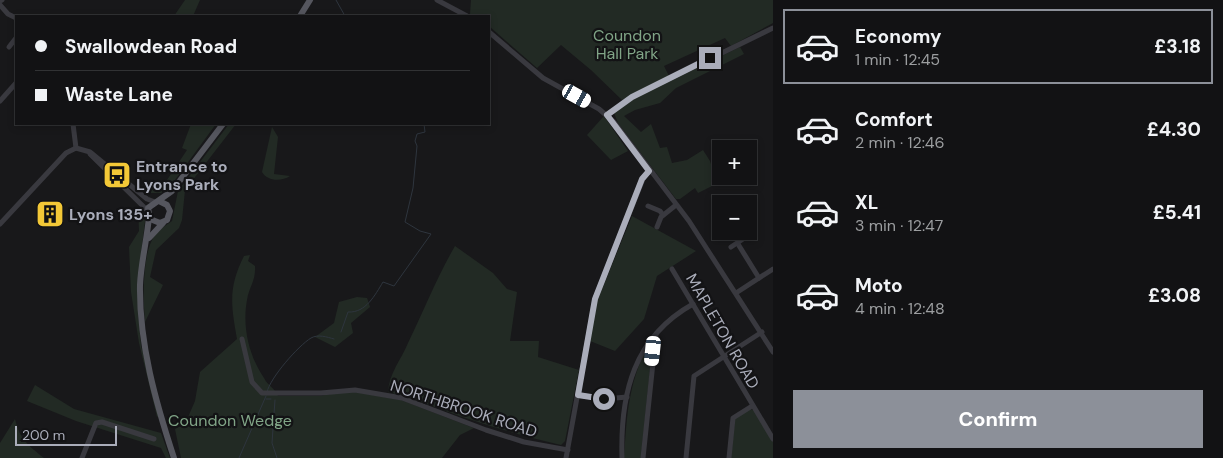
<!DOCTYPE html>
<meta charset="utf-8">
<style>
:root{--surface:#121214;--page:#1b1b1d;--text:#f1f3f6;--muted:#9c9ea0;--line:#313234;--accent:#8c9099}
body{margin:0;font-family:"DM Sans",sans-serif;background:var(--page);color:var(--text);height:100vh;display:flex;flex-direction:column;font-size:19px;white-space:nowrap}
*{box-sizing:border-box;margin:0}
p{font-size:16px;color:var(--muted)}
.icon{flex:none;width:28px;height:28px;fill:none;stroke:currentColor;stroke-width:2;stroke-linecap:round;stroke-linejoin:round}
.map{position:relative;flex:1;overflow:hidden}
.side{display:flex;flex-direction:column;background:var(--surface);width:450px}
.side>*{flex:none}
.hud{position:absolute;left:15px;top:15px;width:475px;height:110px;border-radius:0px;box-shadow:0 2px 8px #0003,0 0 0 1px var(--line);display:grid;align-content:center;height:110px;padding:0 20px;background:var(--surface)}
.buttons{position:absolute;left:712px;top:140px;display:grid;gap:10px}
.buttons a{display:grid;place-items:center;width:45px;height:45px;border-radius:0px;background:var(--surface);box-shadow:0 2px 8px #0003,0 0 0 1px var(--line);font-size:25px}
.scale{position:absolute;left:15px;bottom:12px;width:102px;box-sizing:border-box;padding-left:5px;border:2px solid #aaadba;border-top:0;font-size:14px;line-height:18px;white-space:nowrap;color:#aaadba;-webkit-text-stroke:4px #131315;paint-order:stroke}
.end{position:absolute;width:22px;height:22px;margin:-11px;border:6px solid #aaadba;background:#111;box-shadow:0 0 0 2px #111}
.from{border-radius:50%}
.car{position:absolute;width:15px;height:30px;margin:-15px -8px;border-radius:6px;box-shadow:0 0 4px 1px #0007;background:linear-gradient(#fff 24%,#345 0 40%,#fff 0 76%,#345 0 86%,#fff 0)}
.hud b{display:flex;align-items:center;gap:18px;height:48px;font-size:19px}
.hud b+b{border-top:1px solid var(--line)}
.hud i{width:12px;height:12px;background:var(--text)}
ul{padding:9px 0 0;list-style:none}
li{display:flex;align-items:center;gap:15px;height:75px;margin:0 10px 8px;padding:0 10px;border:2px solid transparent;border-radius:0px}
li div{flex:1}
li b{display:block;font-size:19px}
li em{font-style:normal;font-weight:800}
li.selected{border-color:var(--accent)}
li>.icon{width:45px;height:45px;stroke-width:1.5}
.button{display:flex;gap:10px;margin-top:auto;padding:10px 20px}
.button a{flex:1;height:58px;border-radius:0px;background:var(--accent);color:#fff;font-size:20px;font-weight:800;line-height:58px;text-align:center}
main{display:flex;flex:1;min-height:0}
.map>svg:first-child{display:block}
</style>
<main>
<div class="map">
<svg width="773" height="458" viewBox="0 0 773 458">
<rect width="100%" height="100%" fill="#18181a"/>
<g fill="#222a24">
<path d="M185,0H200L193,16H174Z"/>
<path d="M471,0H773V23L731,46L725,38L664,66L669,76L622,100L591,70L561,45L537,68L489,26V16H474L470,14Z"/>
<path d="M740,47L744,54L676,88L660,103L635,110L624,116L641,132L651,124L660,148L667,147L672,163L687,160L703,150L710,161L716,180L714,185L698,193L695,188L680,199H676L618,123L614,113L625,103Z"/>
<path d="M604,116L628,151L611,160L587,135Z"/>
<path d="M191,124H216L172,184L161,193H151L149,191L152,187L165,183L187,150L182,148Z"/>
<path d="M229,124H236L185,190L182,220L179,228L156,250L150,277L163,285L145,322C143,299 142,261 152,240C156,231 165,226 172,221L178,191Z"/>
<path d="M272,127L278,137L274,174L290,176C281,182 267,181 262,172Z"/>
<path d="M138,207L145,221L140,263L138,311L141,346L160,415L157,417L139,343L131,292L129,247L139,231Z"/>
<path d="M632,216L696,251L657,276L644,319L615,351L590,341L596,304Z"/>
<path d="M455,246L493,273L507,289L517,292L510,341H539L538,357L579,370L565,441L561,445C531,438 502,430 472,420C443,411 417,399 388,392C389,373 401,360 408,343C424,310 437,277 455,246Z"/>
<path d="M250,255L248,261L255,266C256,281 249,287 247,300C242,327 249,356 264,378C268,386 274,387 278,396H321L340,392H356L401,400L474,428L460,435L442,458H181L175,429L185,424L195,401L200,372L237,339C231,305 228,288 244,256Z"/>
<path d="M357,297L367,298L370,307L351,323L353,333L335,347L315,337L334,323L339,302Z"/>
<path d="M647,347L652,349L641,458H624C627,415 628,386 647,347Z"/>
<path d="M35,385L74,409L161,433L170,458H166L161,448L76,421L27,401Z"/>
<path d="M749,409L754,410L773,442V458H731L735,418Z"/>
<path d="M15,419C20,440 28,445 44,458H0V443Z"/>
</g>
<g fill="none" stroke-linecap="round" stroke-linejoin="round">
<g stroke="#2e353e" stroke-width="1">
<path d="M336,0L345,16"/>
<path d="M341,332L348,312C366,313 375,295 383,282L394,286L431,234L420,231L405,222L413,188L417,146L415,141L417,134L425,132L424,124"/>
<path d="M267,392C270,378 298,346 311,338C318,334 327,337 334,339"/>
<path d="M266,399H271"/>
<path d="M275,400L272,443L277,458"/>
<path d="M239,458L266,396"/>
</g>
<g stroke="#39393f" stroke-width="5">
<path d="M437,0L467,16"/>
<path d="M0,1L2,0"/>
<path d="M0,5L8,14L16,18"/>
<path d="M489,32L543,78L599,109L614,122L689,221L773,352"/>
<path d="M9,47L16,38"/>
<path d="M0,101L16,83"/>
<path d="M607,115L632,97L773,28"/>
<path d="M73,124L76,148"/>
<path d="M90,154L148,211"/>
<path d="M648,206L660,211L663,215"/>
<path d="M0,224L66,153L76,148L90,152L147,199L155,202"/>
<path d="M657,227L661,217L676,205"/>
<path d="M738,244L759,278"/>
<path d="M731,247L743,239"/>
<path d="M672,269L773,439"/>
<path d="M736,293L773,269"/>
<path d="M242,339L252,382L262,393H321L355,390L402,398L486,430L524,442L568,450"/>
<path d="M578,395L604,399L627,397"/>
<path d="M82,458L96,423L102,422L154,439"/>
<path d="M566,458L595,299L643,179L649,171"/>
<path d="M622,458C620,393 634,337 693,304"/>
<path d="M643,458L656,334"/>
<path d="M686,458L694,376L762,332"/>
<path d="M729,458L733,418L752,406"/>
</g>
<g stroke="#55565e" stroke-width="6">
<path d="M300,16L310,0"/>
<path d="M159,201L167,205L170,211L167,220L160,223L150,219L148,208L172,191L223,124"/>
<path d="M149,217C147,240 141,262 140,285C139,344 156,403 174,458"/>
<path d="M149,238L163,223"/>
</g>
</g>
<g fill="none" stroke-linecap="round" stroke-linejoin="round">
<path stroke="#aaadba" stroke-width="6" d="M604,399L578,395L595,299L642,179L649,171L607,115L632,97L710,58"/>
</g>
<defs>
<symbol id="bus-square" viewBox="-11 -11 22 22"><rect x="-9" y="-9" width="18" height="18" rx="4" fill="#f3c837" stroke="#131315"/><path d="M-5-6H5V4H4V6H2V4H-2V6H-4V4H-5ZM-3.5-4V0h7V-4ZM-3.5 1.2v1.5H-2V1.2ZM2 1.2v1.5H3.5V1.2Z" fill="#111"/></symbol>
<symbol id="building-square" viewBox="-11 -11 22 22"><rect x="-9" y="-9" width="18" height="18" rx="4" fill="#f3c837" stroke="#131315"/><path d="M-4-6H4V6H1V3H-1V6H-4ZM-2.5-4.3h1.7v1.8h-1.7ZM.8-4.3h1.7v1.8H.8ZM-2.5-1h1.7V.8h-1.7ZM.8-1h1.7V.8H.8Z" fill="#111"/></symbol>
</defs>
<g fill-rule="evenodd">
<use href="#bus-square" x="101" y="159" width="32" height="32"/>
<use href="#building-square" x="34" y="198" width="32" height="32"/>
</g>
<g text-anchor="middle" stroke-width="4.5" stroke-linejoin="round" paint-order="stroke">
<g font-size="16" fill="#81a587" stroke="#131315">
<text x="627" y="41">Coundon<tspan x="627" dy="18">Hall Park</tspan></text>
<text x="230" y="426">Coundon Wedge</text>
</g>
<g font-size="16" font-weight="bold" fill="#aaadba" stroke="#131315" text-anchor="start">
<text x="136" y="172">Entrance to<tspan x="136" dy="18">Lyons Park</tspan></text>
<text x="69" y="220">Lyons 135+</text>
</g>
<g font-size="16" fill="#aaadba" stroke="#131315">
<text transform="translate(723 331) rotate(60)" y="6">MAPLETON ROAD</text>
<text transform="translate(464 408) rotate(18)" y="6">NORTHBROOK ROAD</text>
</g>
</g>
</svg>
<div class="buttons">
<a>+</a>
<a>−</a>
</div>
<div class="scale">200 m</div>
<i class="end from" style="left:604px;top:399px"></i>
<i class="end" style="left:710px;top:58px"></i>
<i class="car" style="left:577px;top:96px;rotate:119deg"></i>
<i class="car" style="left:653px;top:351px;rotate:186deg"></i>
<div class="hud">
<b><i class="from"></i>Swallowdean Road</b>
<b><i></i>Waste Lane</b>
</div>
</div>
<section class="side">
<ul>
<li class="selected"><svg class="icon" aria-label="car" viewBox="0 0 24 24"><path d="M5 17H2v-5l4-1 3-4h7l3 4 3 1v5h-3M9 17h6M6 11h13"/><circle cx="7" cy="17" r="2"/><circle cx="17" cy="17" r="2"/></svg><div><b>Economy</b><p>1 min · 12:45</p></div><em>£3.18</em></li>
<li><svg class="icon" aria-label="car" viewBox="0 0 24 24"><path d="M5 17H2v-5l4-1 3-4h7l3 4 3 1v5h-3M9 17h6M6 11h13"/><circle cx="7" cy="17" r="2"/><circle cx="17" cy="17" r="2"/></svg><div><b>Comfort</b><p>2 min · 12:46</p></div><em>£4.30</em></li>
<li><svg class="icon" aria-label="car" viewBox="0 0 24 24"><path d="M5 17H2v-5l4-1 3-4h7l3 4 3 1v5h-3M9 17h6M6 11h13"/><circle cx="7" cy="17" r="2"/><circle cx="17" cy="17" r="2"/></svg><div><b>XL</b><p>3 min · 12:47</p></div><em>£5.41</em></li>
<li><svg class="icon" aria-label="car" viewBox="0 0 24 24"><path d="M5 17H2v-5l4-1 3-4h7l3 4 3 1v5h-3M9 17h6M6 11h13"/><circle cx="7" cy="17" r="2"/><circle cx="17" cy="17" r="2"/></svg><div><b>Moto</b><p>4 min · 12:48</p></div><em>£3.08</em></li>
</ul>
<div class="button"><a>Confirm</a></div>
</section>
</main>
